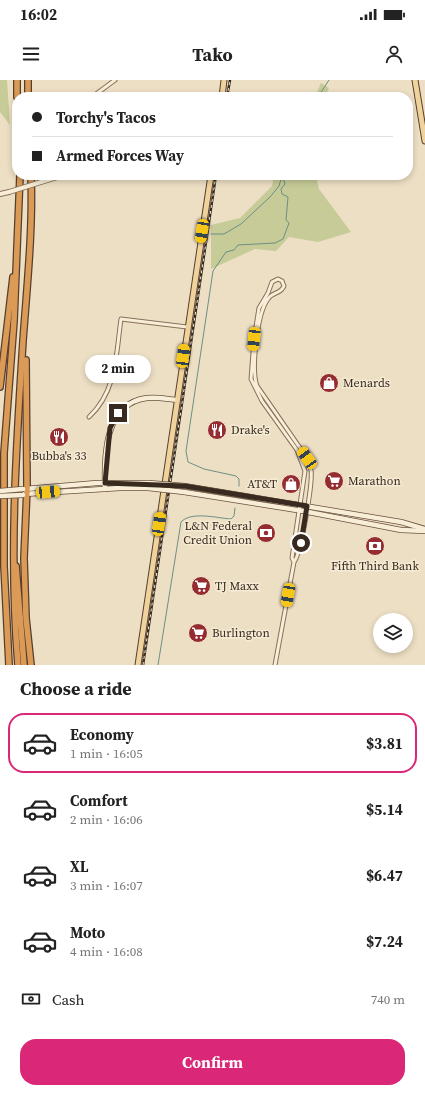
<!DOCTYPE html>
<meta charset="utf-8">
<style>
:root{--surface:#fff;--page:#f2f2f2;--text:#222;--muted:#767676;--line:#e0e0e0;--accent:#db2777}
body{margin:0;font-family:"Source Serif 4",serif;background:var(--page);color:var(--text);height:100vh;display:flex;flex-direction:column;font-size:15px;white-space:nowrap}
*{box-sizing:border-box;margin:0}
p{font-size:13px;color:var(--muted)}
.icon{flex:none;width:22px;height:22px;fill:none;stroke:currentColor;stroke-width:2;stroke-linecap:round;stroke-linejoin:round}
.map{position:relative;height:585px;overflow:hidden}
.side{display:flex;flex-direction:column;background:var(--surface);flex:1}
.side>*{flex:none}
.guide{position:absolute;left:12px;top:12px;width:401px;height:88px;border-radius:16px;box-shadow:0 2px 6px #0003;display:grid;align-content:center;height:88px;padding:0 20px;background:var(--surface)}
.controls{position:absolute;left:373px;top:533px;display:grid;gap:8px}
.controls a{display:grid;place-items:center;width:40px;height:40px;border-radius:50%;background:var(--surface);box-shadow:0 2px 6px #0003;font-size:20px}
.end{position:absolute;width:18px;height:18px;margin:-9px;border:5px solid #382a1e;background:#fff;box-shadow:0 0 0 2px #fff}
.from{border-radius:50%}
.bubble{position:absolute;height:28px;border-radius:14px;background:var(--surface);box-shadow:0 2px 6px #0003;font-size:13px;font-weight:700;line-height:28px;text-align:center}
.car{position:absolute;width:12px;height:24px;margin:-12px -6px;border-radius:5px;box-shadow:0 0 3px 1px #0007;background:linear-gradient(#f5c518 24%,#345 0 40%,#f5c518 0 76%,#345 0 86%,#f5c518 0)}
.guide b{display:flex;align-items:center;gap:14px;height:38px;font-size:15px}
.guide b+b{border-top:1px solid var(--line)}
.guide i{width:10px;height:10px;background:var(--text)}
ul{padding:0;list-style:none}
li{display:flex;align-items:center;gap:12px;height:60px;margin:0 8px 6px;padding:0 12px;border:2px solid transparent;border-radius:16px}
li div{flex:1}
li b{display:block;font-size:15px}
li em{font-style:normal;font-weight:700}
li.selected{border-color:var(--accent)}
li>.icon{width:36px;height:36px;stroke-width:1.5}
h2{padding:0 20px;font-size:18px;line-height:48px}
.pay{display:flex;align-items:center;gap:10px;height:44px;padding:0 20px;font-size:15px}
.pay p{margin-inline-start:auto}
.cta{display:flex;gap:8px;margin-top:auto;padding:8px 20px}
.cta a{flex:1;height:46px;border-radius:16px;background:var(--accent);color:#fff;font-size:16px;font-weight:700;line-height:46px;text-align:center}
.status{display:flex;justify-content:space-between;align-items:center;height:28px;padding:0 20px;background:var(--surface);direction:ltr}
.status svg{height:11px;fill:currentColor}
header{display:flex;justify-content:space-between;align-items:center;height:52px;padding:0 20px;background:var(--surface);font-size:18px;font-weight:700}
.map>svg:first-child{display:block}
</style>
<div class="status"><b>16:02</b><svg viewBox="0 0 49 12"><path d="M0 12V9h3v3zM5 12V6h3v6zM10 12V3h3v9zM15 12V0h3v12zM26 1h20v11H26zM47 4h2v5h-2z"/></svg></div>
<header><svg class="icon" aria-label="menu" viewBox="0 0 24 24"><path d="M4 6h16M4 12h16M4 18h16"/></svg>Tako<svg class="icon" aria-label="person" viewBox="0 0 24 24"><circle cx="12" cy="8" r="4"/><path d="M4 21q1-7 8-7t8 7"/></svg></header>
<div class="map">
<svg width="425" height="585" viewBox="0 0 425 585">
<rect width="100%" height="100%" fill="#eddfc4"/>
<g fill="#c7cb98">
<path d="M0,0H7L10,45L0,32Z"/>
<path d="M321,3L329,8L325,17H315Z"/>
<path d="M274,95H316L319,109L351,152L318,162L289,157L276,171L255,169L211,189V145L240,138L272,106Z"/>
</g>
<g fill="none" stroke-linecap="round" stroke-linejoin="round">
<g stroke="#6d8e85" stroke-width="1">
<path d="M318,17L329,0"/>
<path d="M211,154H224L241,144L270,117L279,106L282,96"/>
<path d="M239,406V399L236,396L204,389L188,382L186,371L213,191L226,172L234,170L238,165L275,163L283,159L289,143L286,140L288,117L282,114L281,109L285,104L282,95"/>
<path d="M158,585L181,442C191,431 217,438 231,439L234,436L235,428"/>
</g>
<defs>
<g id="minor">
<path d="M92,17L115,0"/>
<path d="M89,337C117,311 116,274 121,239L187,247"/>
<path d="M275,585L294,482C301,474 313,402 311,390C310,386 308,382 307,378L257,306C251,290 257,233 268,219C272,212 281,214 284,206L282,201L278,199L272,202L268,213L259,228L254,259L251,299L262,321L297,370L305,391L292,478L294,482"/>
</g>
<g id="tertiary">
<path d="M41,102L64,95"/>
<path d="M0,114L9,112"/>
</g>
<g id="secondary">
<path d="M185,406L401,442L425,449"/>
<path d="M25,409L97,403H149"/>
<path d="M105,409C104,377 104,323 147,318C157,317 167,319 177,320"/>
<path d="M184,412L303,431L401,450L425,451"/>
<path d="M24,414L120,408H148"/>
</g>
<g id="primary">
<path d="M415,0L425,61"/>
<path d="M222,17L224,0"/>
<path d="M138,585L211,95"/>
</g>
<g id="motorway">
<path d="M17,0V17"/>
<path d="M28,0V17"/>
<path d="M26,280L27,408L24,478L26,538L31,585"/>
<path d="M0,307L13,197"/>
<path d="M16,486L24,585"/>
<path d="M9,585L4,486V373L14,241L20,95"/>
<path d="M18,585C9,477 16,370 23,261C27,206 33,150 31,95"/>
</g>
</defs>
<use href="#minor" stroke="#87715b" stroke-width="5"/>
<use href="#tertiary" stroke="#87715b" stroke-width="6"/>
<use href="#secondary" stroke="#69523e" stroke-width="6"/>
<use href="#primary" stroke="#553f2f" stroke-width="7"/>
<use href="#motorway" stroke="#553f2f" stroke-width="8"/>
<use href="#minor" stroke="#f8edd7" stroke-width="3"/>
<use href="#tertiary" stroke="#f8edd7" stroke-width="4"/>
<use href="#secondary" stroke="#f8edd7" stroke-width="4.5"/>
<use href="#primary" stroke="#f0d29d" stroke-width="5"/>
<use href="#motorway" stroke="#db9b57" stroke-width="5.5"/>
<defs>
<g id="rail">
<path d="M227,17L230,0"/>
<path d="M143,585L216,95"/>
</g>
</defs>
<use href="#rail" stroke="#382a1e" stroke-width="2.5"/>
<use href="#rail" stroke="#f5ead3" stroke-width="1" stroke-dasharray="3" stroke-linecap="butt"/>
<defs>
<path id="tertiary-bridge" d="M9,112L41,102"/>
<g id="secondary-bridge">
<path d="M149,403L185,406"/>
<path d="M148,408L184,412"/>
<path d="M0,411L23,409"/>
<path d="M0,416L23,415"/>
</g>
</defs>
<use href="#tertiary-bridge" stroke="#87715b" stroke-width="6" stroke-linecap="butt"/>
<use href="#secondary-bridge" stroke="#69523e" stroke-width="6" stroke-linecap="butt"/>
<use href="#tertiary-bridge" stroke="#f8edd7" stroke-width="4"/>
<use href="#secondary-bridge" stroke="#f8edd7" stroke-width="4.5"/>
</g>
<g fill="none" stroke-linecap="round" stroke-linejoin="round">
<path stroke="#382a1e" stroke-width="5" d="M118,333L110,348L105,403L185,406L307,426L301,463"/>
</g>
<defs>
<symbol id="shop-disc" viewBox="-11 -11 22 22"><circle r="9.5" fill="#952c31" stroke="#f5ead3"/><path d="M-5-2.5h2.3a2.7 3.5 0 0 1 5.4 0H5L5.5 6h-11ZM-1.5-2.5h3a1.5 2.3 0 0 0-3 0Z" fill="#fff"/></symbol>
<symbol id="restaurant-disc" viewBox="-11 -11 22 22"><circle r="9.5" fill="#952c31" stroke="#f5ead3"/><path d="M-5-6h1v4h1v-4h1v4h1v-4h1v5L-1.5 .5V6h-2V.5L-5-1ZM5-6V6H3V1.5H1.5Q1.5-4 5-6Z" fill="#fff"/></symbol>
<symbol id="supermarket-disc" viewBox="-11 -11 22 22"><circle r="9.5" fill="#952c31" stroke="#f5ead3"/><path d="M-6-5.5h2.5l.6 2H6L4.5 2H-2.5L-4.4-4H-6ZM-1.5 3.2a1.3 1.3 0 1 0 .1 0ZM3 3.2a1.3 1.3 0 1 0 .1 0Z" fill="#fff"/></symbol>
<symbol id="bank-disc" viewBox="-11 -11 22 22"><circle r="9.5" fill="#952c31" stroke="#f5ead3"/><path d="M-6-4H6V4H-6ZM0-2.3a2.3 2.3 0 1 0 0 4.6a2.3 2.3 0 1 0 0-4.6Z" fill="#fff"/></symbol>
</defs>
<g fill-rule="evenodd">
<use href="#shop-disc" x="318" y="292" width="22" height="22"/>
<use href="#restaurant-disc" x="206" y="339" width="22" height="22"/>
<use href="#restaurant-disc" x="48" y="346" width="22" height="22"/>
<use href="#supermarket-disc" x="323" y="390" width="22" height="22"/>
<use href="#shop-disc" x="280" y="393" width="22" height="22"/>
<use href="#bank-disc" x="255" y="442" width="22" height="22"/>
<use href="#bank-disc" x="364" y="455" width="22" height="22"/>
<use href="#supermarket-disc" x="190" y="495" width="22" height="22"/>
<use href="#supermarket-disc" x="187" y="542" width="22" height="22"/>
</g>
<g text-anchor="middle" stroke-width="3" stroke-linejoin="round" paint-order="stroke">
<g font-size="12" fill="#382a1e" stroke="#f5ead3" text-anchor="start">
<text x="343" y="307">Menards</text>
<text x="231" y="354">Drake's</text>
<text x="59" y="380" text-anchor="middle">Bubba's 33</text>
<text x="348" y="405">Marathon</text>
<text x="277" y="408" text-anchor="end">AT&amp;T</text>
<text x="252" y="450" text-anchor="end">L&amp;N Federal<tspan x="252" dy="14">Credit Union</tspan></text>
<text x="375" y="490" text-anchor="middle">Fifth Third Bank</text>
<text x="215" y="510">TJ Maxx</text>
<text x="212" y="557">Burlington</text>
</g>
</g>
</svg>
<div class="controls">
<a><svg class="icon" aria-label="layers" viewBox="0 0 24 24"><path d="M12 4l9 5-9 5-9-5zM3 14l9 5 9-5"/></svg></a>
</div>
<i class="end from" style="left:301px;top:463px"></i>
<i class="end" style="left:118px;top:333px"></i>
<div class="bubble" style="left:85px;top:275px;width:66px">2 min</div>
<i class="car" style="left:202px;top:151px;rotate:189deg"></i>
<i class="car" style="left:254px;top:259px;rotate:186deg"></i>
<i class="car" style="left:183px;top:276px;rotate:7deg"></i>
<i class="car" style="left:307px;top:378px;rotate:325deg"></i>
<i class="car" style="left:48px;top:412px;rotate:85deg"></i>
<i class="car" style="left:159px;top:444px;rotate:8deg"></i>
<i class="car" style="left:288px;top:515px;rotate:190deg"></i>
<div class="guide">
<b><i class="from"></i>Torchy's Tacos</b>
<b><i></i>Armed Forces Way</b>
</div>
</div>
<section class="side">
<h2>Choose a ride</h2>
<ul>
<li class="selected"><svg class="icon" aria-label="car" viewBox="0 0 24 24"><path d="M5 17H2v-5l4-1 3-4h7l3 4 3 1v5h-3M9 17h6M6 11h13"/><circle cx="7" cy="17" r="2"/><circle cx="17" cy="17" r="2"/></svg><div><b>Economy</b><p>1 min · 16:05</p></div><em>$3.81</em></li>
<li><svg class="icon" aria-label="car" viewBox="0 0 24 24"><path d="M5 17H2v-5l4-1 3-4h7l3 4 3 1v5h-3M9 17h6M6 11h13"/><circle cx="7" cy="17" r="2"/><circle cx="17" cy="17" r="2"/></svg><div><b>Comfort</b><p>2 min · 16:06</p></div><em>$5.14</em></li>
<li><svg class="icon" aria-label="car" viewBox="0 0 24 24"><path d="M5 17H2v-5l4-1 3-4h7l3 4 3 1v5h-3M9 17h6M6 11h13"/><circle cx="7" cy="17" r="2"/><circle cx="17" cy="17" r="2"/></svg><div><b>XL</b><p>3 min · 16:07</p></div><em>$6.47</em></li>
<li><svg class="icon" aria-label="car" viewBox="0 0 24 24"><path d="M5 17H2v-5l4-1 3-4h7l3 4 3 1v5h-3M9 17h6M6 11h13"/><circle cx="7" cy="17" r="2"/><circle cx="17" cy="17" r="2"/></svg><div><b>Moto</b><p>4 min · 16:08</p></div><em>$7.24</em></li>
</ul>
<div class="pay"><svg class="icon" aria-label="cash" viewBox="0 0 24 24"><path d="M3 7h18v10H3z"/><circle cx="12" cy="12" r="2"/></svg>Cash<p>740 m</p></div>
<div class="cta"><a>Confirm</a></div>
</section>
